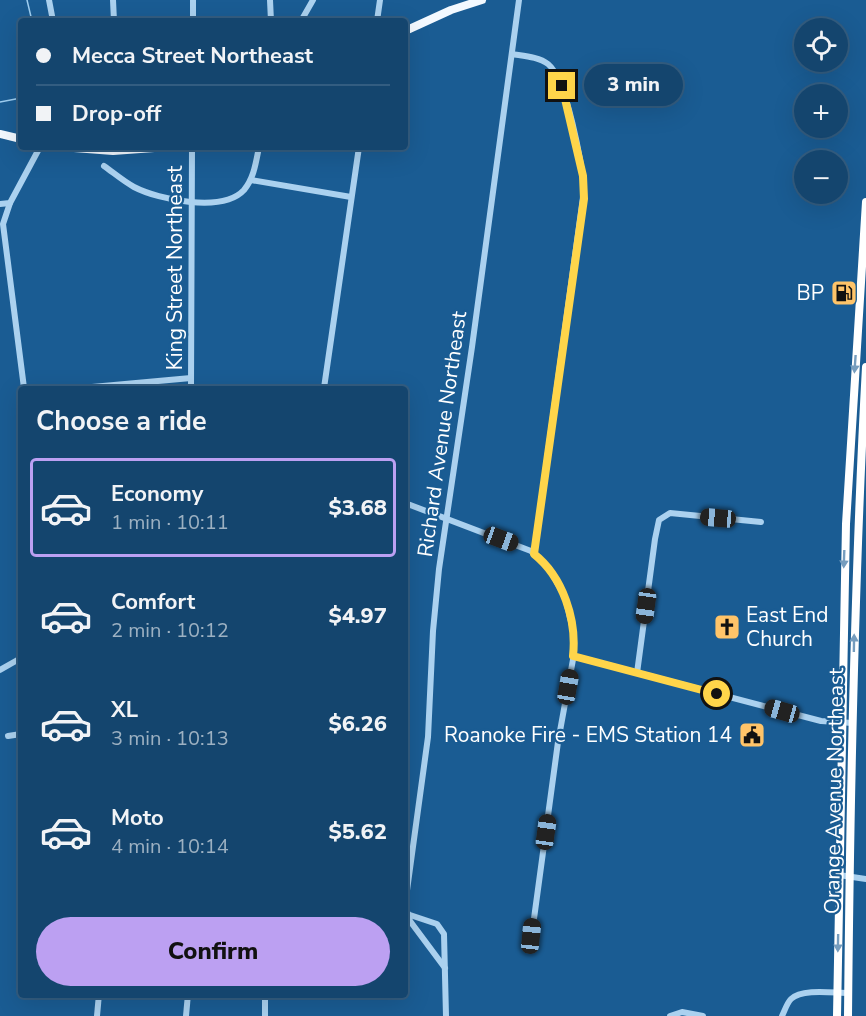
<!DOCTYPE html>
<meta charset="utf-8">
<style>
:root{--surface:#14456e;--page:#214f76;--text:#f1f3f6;--muted:#9db1c2;--line:#335d81;--accent:#bca0f2}
body{margin:0;font-family:"Nunito Sans",sans-serif;background:var(--page);color:var(--text);height:100vh;display:flex;flex-direction:column;font-size:22px;white-space:nowrap}
*{box-sizing:border-box;margin:0}
p{font-size:20px;color:var(--muted)}
.icon{flex:none;width:33px;height:33px;fill:none;stroke:currentColor;stroke-width:2;stroke-linecap:round;stroke-linejoin:round}
.map{position:relative;flex:1;overflow:hidden}
.details{position:absolute;left:18px;top:386px;width:390px;height:612px;display:flex;flex-direction:column;background:var(--surface);border-radius:6px;box-shadow:0 6px 24px #0002,0 0 0 2px var(--line)}
.details>*{flex:none}
.banner{position:absolute;left:18px;top:18px;width:390px;height:132px;border-radius:6px;box-shadow:0 6px 24px #0002,0 0 0 2px var(--line);display:grid;align-content:center;height:132px;padding:0 18px;background:var(--surface)}
.controls{position:absolute;left:794px;top:18px;display:grid;gap:12px}
.controls a{display:grid;place-items:center;width:54px;height:54px;border-radius:50%;background:var(--surface);box-shadow:0 6px 24px #0002,0 0 0 2px var(--line);font-size:30px}
.end{position:absolute;width:27px;height:27px;margin:-14px;border:8px solid #ffd54a;background:#111;box-shadow:0 0 0 3px #111}
.from{border-radius:50%}
.bubble{position:absolute;height:42px;border-radius:21px;background:var(--surface);box-shadow:0 6px 24px #0002,0 0 0 2px var(--line);font-size:20px;font-weight:800;line-height:42px;text-align:center}
.car{position:absolute;width:18px;height:36px;margin:-18px -9px;border-radius:8px;box-shadow:0 0 4px 2px #0007;background:linear-gradient(#222 24%,#8ab4d8 0 40%,#222 0 76%,#8ab4d8 0 86%,#222 0)}
.banner b{display:flex;align-items:center;gap:21px;height:57px;font-size:22px}
.banner b+b{border-top:2px solid var(--line)}
.banner i{width:15px;height:15px;background:var(--text)}
ul{padding:0;list-style:none}
li{display:flex;align-items:center;gap:18px;height:99px;margin:0 12px 9px;padding:0 6px;border:3px solid transparent;border-radius:6px}
li div{flex:1}
li b{display:block;font-size:22px}
li em{font-style:normal;font-weight:800}
li.current{border-color:var(--accent)}
li>.icon{width:54px;height:54px;stroke-width:1.5}
h2{padding:0 18px;font-size:27px;line-height:72px}
.button{display:flex;gap:12px;margin-top:auto;padding:12px 18px}
.button a{flex:1;height:69px;border-radius:36px;background:var(--accent);color:#111;font-size:24px;font-weight:800;line-height:69px;text-align:center}
.map>svg:first-child{display:block}
</style>
<div class="map">
<svg width="866" height="1016" viewBox="0 0 866 1016">
<rect width="100%" height="100%" fill="#1a5c93"/>
<g fill="none" stroke-linecap="round" stroke-linejoin="round">
<g stroke="#9ecef1" stroke-width="1.5">
<path d="M27,0L32,21"/>
<path d="M0,102L21,98"/>
</g>
<g stroke="#abd1ef" stroke-width="6">
<path d="M49,0L53,21"/>
<path d="M113,0L114,21"/>
<path d="M193,0V21"/>
<path d="M270,0L271,21"/>
<path d="M301,21L313,0"/>
<path d="M377,21L380,0"/>
<path d="M512,54C524,56 539,57 548,64C567,79 582,164 584,190L534,554"/>
<path d="M104,166C114,173 123,181 134,187C159,200 223,213 244,190C254,178 256,162 259,147"/>
<path d="M251,180L351,197"/>
<path d="M10,203L3,224L24,388"/>
<path d="M0,204L10,203L40,147"/>
<path d="M81,388L191,378"/>
<path d="M191,388L192,147"/>
<path d="M324,388L359,147"/>
<path d="M405,503L531,551L549,568L565,597L573,630L574,654L558,742L530,948"/>
<path d="M573,656L821,721L853,723"/>
<path d="M0,670L21,658"/>
<path d="M637,673L655,539L659,520L670,513L761,522"/>
<path d="M8,736L21,734"/>
<path d="M839,875L866,879"/>
<path d="M407,914L437,924L444,934L446,1016"/>
<path d="M445,968L410,921L405,905L428,737L433,631L439,569L472,347L519,0"/>
<path d="M97,1016L99,994"/>
<path d="M186,1016L188,994"/>
<path d="M265,1016V994"/>
<path d="M670,1016L682,1012L703,1016"/>
<path d="M782,1016C785,1010 787,1003 791,999C802,988 834,993 849,993"/>
</g>
<g stroke="#f3f9ff" stroke-width="8">
<path d="M405,31L451,10L482,0"/>
<path d="M0,134L21,139"/>
<path d="M61,147L113,151L168,147"/>
</g>
<g stroke="#fff" stroke-width="8">
<path d="M837,1016L846,524L866,202"/>
<path d="M848,1016C850,800 854,583 866,367"/>
</g>
</g>
<defs><path id="oneway-solid" d="M-6-.8H1V-3.2L6.5 0L1 3.2V.8H-6Z" transform="scale(1.5)"/></defs>
<g fill="#769dbe">
<use href="#oneway-solid" transform="translate(855 364) rotate(94)"/>
<use href="#oneway-solid" transform="translate(844 559) rotate(92)"/>
<use href="#oneway-solid" transform="translate(854 643) rotate(-89)"/>
<use href="#oneway-solid" transform="translate(838 943) rotate(91)"/>
</g>
<g fill="none" stroke-linecap="round" stroke-linejoin="round">
<path stroke="#ffd54a" stroke-width="8" d="M562,86L583,176L584,199L534,554C563,577 577,620 573,656L717,694"/>
</g>
<defs>
<symbol id="fuel-square" viewBox="-11 -11 22 22"><rect x="-9" y="-9" width="18" height="18" rx="4" fill="#ffc469" stroke="#1a5c93"/><path d="M-5.5-6h7V0h2V4h1.3V-2.5L3-4.5l.8-.8L6-3V5H2.5V1h-1V6h-7ZM-4.2-4.7v3.2H.2V-4.7Z" fill="#111"/></symbol>
<symbol id="church-square" viewBox="-11 -11 22 22"><rect x="-9" y="-9" width="18" height="18" rx="4" fill="#ffc469" stroke="#1a5c93"/><path d="M-1.2-6h2.4v3.5h3.3v2.4h-3.3V6h-2.4V-.1h-3.3v-2.4h3.3Z" fill="#111"/></symbol>
<symbol id="civic-square" viewBox="-11 -11 22 22"><rect x="-9" y="-9" width="18" height="18" rx="4" fill="#ffc469" stroke="#1a5c93"/><path d="M-.6-6.5H3V-4.5H.6V-3L4-1V1h2V6H-6V1h2V-1L-.6-3ZM-1.2 2.5V6h2.4V2.5Z" fill="#111"/></symbol>
</defs>
<g fill-rule="evenodd">
<use href="#fuel-square" x="829" y="278" width="30" height="30"/>
<use href="#church-square" x="712" y="612" width="30" height="30"/>
<use href="#civic-square" x="737" y="720" width="30" height="30"/>
</g>
<g text-anchor="middle" stroke-width="4.5" stroke-linejoin="round" paint-order="stroke">
<g font-size="21" fill="#fff" stroke="#1a5c93">
<text transform="translate(175 268) rotate(-90)" y="7">King Street Northeast</text>
<text transform="translate(442 434) rotate(-82)" y="7">Richard Avenue Northeast</text>
<text transform="translate(834 791) rotate(-89)" y="7">Orange Avenue Northeast</text>
</g>
<g font-size="21" fill="#fff" stroke="#1a5c93" text-anchor="end">
<text x="824" y="300">BP</text>
<text x="746" y="622" text-anchor="start">East End<tspan x="746" dy="24">Church</tspan></text>
<text x="732" y="742">Roanoke Fire - EMS Station 14</text>
</g>
</g>
</svg>
<div class="controls">
<a><svg class="icon" aria-label="locate" viewBox="0 0 24 24"><circle cx="12" cy="12" r="6"/><path d="M12 2v4M12 18v4M2 12h4M18 12h4"/></svg></a>
<a>+</a>
<a>−</a>
</div>
<i class="end from" style="left:717px;top:694px"></i>
<i class="end" style="left:562px;top:86px"></i>
<div class="bubble" style="left:584px;top:64px;width:99px">3 min</div>
<i class="car" style="left:718px;top:518px;rotate:275deg"></i>
<i class="car" style="left:501px;top:539px;rotate:110deg"></i>
<i class="car" style="left:646px;top:606px;rotate:188deg"></i>
<i class="car" style="left:568px;top:687px;rotate:10deg"></i>
<i class="car" style="left:782px;top:711px;rotate:286deg"></i>
<i class="car" style="left:546px;top:832px;rotate:8deg"></i>
<i class="car" style="left:531px;top:936px;rotate:6deg"></i>
<div class="banner">
<b><i class="from"></i>Mecca Street Northeast</b>
<b><i></i>Drop-off</b>
</div>
<section class="details">
<h2>Choose a ride</h2>
<ul>
<li class="current"><svg class="icon" aria-label="car" viewBox="0 0 24 24"><path d="M5 17H2v-5l4-1 3-4h7l3 4 3 1v5h-3M9 17h6M6 11h13"/><circle cx="7" cy="17" r="2"/><circle cx="17" cy="17" r="2"/></svg><div><b>Economy</b><p>1 min · 10:11</p></div><em>$3.68</em></li>
<li><svg class="icon" aria-label="car" viewBox="0 0 24 24"><path d="M5 17H2v-5l4-1 3-4h7l3 4 3 1v5h-3M9 17h6M6 11h13"/><circle cx="7" cy="17" r="2"/><circle cx="17" cy="17" r="2"/></svg><div><b>Comfort</b><p>2 min · 10:12</p></div><em>$4.97</em></li>
<li><svg class="icon" aria-label="car" viewBox="0 0 24 24"><path d="M5 17H2v-5l4-1 3-4h7l3 4 3 1v5h-3M9 17h6M6 11h13"/><circle cx="7" cy="17" r="2"/><circle cx="17" cy="17" r="2"/></svg><div><b>XL</b><p>3 min · 10:13</p></div><em>$6.26</em></li>
<li><svg class="icon" aria-label="car" viewBox="0 0 24 24"><path d="M5 17H2v-5l4-1 3-4h7l3 4 3 1v5h-3M9 17h6M6 11h13"/><circle cx="7" cy="17" r="2"/><circle cx="17" cy="17" r="2"/></svg><div><b>Moto</b><p>4 min · 10:14</p></div><em>$5.62</em></li>
</ul>
<div class="button"><a>Confirm</a></div>
</section>
</div>
